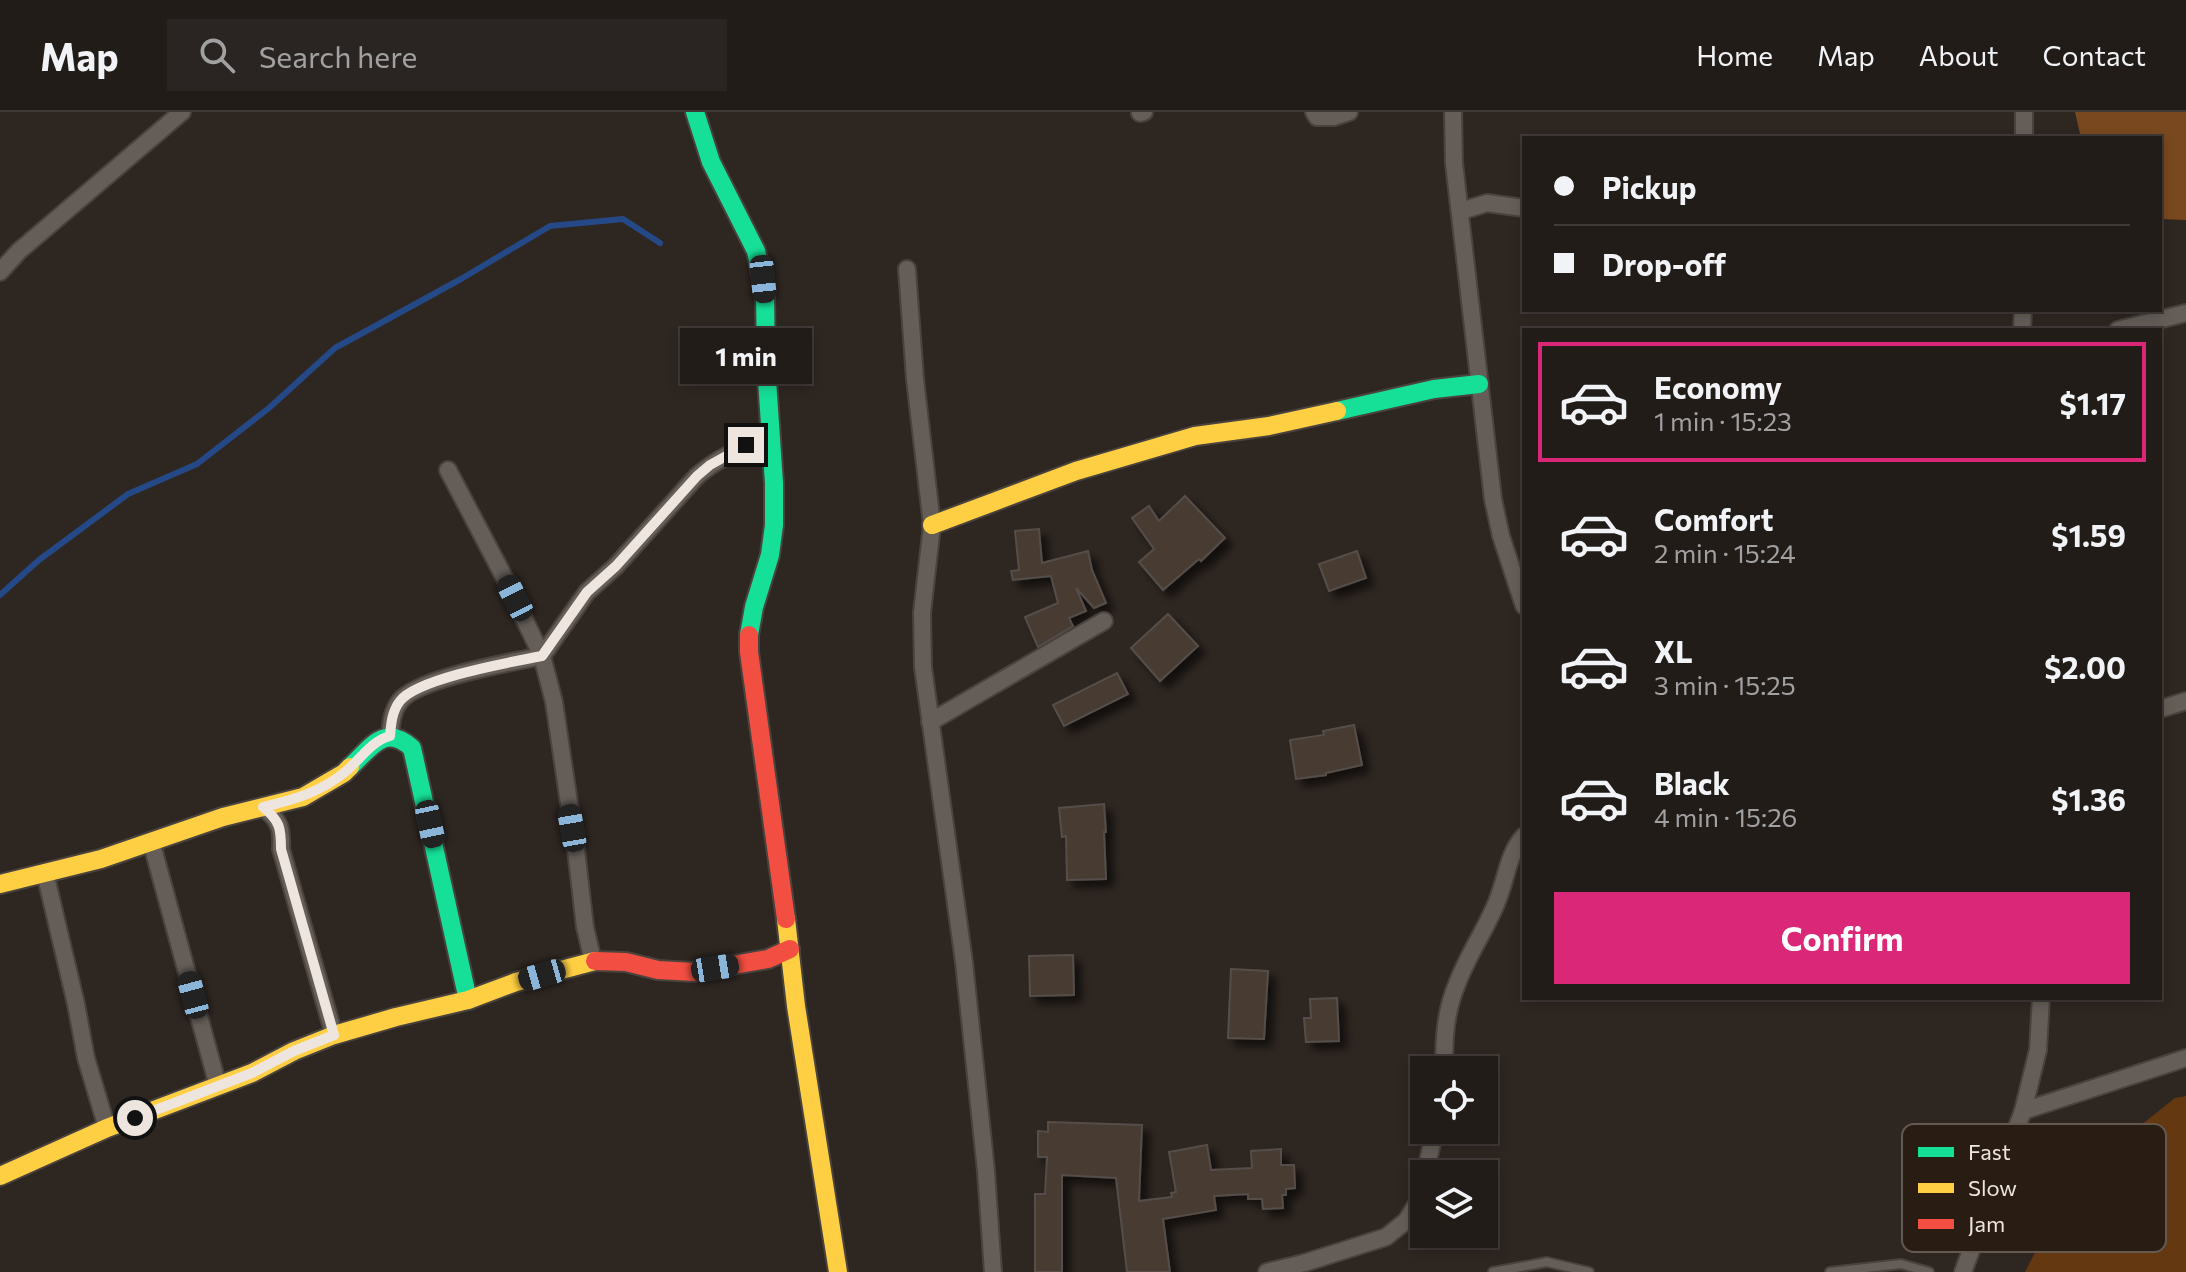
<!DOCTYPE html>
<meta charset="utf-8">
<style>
:root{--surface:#221c19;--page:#2a2522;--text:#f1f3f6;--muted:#a2a1a2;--line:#3f3a38;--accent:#db2777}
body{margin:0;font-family:Commissioner,sans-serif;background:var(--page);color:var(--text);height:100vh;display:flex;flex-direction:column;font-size:30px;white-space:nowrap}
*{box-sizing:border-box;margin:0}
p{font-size:26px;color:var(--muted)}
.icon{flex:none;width:44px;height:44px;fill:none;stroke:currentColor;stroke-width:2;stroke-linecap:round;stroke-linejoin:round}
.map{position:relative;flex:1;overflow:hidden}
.panel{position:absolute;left:1522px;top:216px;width:640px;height:672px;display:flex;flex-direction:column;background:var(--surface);border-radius:0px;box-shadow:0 4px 12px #0003,0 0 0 2px var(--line)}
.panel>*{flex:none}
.banner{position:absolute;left:1522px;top:24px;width:640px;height:176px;border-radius:0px;box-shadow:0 4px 12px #0003,0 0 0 2px var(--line);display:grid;align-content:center;height:176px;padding:0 32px;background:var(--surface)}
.tools{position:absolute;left:1410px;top:944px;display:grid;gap:16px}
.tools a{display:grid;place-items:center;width:88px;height:88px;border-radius:0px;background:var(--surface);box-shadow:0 4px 12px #0003,0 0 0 2px var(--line);font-size:40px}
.end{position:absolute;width:36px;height:36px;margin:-18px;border:10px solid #eee5de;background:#111;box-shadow:0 0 0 4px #111}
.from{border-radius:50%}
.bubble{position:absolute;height:56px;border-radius:0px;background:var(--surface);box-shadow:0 4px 12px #0003,0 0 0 2px var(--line);font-size:26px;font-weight:700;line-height:56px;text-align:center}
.car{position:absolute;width:24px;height:48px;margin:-24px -12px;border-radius:10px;box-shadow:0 0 6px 2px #0007;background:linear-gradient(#222 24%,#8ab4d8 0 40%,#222 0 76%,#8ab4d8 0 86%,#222 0)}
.banner b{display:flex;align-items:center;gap:28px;height:76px;font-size:30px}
.banner b+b{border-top:2px solid var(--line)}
.banner i{width:20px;height:20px;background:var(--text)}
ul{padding:14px 0 0;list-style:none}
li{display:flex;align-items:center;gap:24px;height:120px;margin:0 16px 12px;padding:0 16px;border:4px solid transparent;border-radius:0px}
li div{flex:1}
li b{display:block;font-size:30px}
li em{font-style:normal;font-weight:700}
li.on{border-color:var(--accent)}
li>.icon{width:72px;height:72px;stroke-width:1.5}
.action{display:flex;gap:16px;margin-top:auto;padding:16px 32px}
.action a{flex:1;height:92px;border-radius:0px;background:var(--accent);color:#fff;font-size:32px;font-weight:700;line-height:92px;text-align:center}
header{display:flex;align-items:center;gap:48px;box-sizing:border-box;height:112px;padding:0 40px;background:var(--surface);border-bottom:2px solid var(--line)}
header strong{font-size:38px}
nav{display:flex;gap:44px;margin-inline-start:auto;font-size:28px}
.search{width:560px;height:72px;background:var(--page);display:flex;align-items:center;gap:20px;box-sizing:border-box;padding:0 28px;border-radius:0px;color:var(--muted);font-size:30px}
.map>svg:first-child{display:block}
</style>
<header>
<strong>Map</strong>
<div class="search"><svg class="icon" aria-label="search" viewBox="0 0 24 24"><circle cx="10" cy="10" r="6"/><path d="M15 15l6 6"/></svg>Search here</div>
<nav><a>Home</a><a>Map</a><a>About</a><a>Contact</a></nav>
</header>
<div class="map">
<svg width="2186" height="1160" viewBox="0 0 2186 1160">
<defs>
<filter id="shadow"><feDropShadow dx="7" dy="7" stdDeviation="4" flood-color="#0009"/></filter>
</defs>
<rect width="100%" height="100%" fill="#2e2621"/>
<path fill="#643811" d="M2186,984V1160H2025L2073,1067L2175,986Z"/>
<path fill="#79481e" d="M2075,0H2186V108L2160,107V26H2081Z"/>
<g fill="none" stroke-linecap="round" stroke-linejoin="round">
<path stroke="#254986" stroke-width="6" d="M0,483L39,448L128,382L197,352L269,296L335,236L461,167L550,114L623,107L660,131"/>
</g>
<g fill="#463b32" stroke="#554e49" stroke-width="2" filter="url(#shadow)">
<path d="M1185,384L1225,426L1201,449L1199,447L1163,478L1139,450L1154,437L1132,406L1149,394L1159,409Z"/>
<path d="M1039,417L1042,451L1088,439L1092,458L1106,491L1094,496L1076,476L1086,499L1069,506L1073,514L1038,535L1025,505L1058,491L1051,464L1013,468L1011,459L1019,458L1015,419Z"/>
<path d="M1357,439L1366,466L1329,479L1319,452Z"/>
<path d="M1168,502L1198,534L1160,569L1131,536Z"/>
<path d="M1117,561L1128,582L1064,614L1053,593Z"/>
<path d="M1354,613L1362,653L1326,661V663L1296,667L1290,628L1324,623L1323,619Z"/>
<path d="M1104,692L1106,720H1104L1106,767L1067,768L1066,724L1062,725L1059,696Z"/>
<path d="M1073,843L1074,883L1030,884L1029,844Z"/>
<path d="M1231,857L1268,859L1264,927L1228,926Z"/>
<path d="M1337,886L1339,929L1306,930L1304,906H1311L1310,887Z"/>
<path d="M1048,1010L1142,1013L1139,1089L1172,1085L1171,1081L1176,1080L1169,1040L1207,1033L1211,1058L1252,1056L1251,1039L1281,1037V1053H1294L1295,1076L1286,1077V1083H1282L1283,1096L1263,1097L1262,1087H1248V1082L1214,1084L1216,1098L1163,1107L1170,1160H1127L1116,1066L1062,1063V1160H1035V1082H1045L1047,1045H1038V1019L1048,1020Z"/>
</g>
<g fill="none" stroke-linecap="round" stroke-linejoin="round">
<defs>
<g id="lane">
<path d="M1493,1160L1547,1150L1589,1160"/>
<path d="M1830,1160L1901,1152L1929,1160"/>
</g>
<g id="street">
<path d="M1314,0L1317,5H1334L1349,0"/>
<path d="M1453,0L1454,51L1493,387L1501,424L1524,494"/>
<path d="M1140,1L1144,0"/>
<path d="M2024,26V0"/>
<path d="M1461,99L1487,91L1524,96"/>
<path d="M907,157L915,267L932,413L922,501L923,555L964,850L986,1059L993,1160"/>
<path d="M0,160L19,139L182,0"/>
<path d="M2022,218L2023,198"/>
<path d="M2118,218L2186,201"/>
<path d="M448,358L501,459L542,544L554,590L576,738L585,815L593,849"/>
<path d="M2160,597L2186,589"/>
<path d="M930,610L1104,509"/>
<path d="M390,624C391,612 392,599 400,589C418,566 512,550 542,544L587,480L616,454L697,364C719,345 743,334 769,325"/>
<path d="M263,695C280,709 282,716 281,737L334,923"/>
<path d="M151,729L218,974"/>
<path d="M45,761L76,892L86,946L107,1016"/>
<path d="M1444,958C1444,928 1445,900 1457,872C1468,842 1487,816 1498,787C1507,764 1508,742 1524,724"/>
<path d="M2023,999L2186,946"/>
<path d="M1425,1062L1435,1018"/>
<path d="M1267,1160L1304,1151L1386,1125L1406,1109L1420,1087L1424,1069"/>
<path d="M1963,1160L2023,999L2038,938L2041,886"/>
</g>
<g id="fast">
<path d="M695,0L711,50L756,139L765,180L766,253L774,371V413L770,443L754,495L749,523"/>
<path d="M1337,299L1434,277L1479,272"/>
<path d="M350,655C371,636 384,611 412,636L468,888"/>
</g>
<g id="slow">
<path d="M932,413L1076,359L1195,324L1269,314L1337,299"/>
<path d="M0,772L101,747L223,705L303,685L344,661L350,655"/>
<path d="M786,807L796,894L838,1160"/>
<path d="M0,1064L107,1016L252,961L294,939L334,923L396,905L468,888L516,870L595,849"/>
</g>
<g id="jam">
<path d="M749,523V540L786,807"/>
<path d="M595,849L626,850L658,858L694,860L768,847L790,837"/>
</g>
</defs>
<use href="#lane" stroke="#49423d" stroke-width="12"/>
<use href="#street" stroke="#49423d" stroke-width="20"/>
<use href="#fast" stroke="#49423d" stroke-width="22"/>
<use href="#slow" stroke="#49423d" stroke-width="22"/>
<use href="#jam" stroke="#49423d" stroke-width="22"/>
<use href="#lane" stroke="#645d58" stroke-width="8"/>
<use href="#street" stroke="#645d58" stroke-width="16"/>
<use href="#fast" stroke="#16e098" stroke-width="18"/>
<use href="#slow" stroke="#ffcf43" stroke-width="18"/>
<use href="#jam" stroke="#f24e42" stroke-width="18"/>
</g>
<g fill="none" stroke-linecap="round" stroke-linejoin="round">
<path stroke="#eee5de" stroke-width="10" d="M135,1006L252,961L294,939L334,923L281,737C281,716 280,709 263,695C293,688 321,680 345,660C360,648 371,629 390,624C391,612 392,599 400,589C418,566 512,550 542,544L587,480L616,454L697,364L710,353L746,333"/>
</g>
<rect x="1902" y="1012" width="264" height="128" rx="12" fill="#291c12" stroke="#64584f" stroke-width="2"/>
<rect x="1918" y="1035" width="36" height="10" fill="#16e098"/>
<rect x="1918" y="1071" width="36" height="10" fill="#ffcf43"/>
<rect x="1918" y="1107" width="36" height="10" fill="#f24e42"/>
<g font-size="22" fill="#eee5de">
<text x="1968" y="1048">Fast</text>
<text x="1968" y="1084">Slow</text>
<text x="1968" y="1120">Jam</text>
</g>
</svg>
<div class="tools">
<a><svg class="icon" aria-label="locate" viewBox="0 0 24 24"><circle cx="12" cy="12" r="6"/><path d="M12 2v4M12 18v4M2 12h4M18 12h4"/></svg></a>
<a><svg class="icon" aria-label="layers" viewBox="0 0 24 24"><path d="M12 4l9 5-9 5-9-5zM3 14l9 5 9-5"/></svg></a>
</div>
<i class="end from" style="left:135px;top:1006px"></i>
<i class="end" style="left:746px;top:333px"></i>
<div class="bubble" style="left:680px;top:216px;width:132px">1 min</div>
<i class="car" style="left:763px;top:167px;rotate:174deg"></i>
<i class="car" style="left:515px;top:486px;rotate:333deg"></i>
<i class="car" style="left:430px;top:712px;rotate:168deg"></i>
<i class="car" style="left:572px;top:716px;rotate:350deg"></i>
<i class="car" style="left:715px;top:856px;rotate:81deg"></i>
<i class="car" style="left:542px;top:863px;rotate:254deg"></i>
<i class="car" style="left:193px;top:883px;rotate:345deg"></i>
<div class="banner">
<b><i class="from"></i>Pickup</b>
<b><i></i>Drop-off</b>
</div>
<section class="panel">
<ul>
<li class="on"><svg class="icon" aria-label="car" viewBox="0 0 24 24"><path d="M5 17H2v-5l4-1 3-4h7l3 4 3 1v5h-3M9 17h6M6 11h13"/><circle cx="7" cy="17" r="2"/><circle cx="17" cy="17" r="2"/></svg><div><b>Economy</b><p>1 min · 15:23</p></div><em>$1.17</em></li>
<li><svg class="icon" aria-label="car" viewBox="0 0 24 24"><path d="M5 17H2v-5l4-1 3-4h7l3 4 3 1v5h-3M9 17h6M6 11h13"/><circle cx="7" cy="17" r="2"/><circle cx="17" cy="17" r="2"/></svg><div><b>Comfort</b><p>2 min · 15:24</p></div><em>$1.59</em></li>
<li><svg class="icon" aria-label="car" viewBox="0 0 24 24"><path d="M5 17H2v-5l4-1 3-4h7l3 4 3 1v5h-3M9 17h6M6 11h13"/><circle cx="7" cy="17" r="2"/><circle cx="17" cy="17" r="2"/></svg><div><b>XL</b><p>3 min · 15:25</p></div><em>$2.00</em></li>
<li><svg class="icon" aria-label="car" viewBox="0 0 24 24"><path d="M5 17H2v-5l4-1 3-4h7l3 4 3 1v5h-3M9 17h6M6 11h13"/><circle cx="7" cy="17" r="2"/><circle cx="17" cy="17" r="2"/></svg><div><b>Black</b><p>4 min · 15:26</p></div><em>$1.36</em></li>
</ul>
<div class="action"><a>Confirm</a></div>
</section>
</div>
